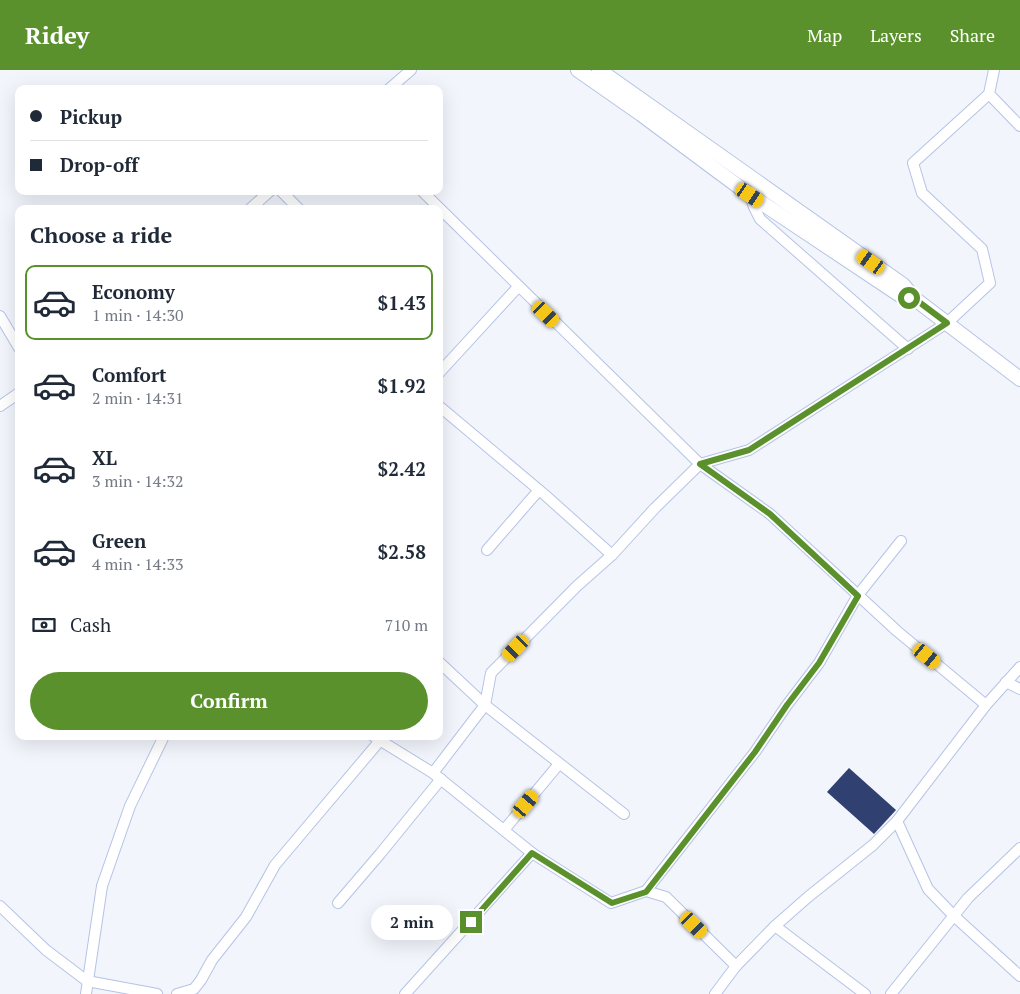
<!DOCTYPE html>
<meta charset="utf-8">
<style>
:root{--surface:#fff;--page:#f6f6f7;--text:#1f2937;--muted:#747a83;--line:#e0e1e3;--accent:#5a912c}
body{margin:0;font-family:"PT Serif",serif;background:var(--page);color:var(--text);height:100vh;display:flex;flex-direction:column;font-size:19px;white-space:nowrap}
*{box-sizing:border-box;margin:0}
p{font-size:16px;color:var(--muted)}
.icon{flex:none;width:28px;height:28px;fill:none;stroke:currentColor;stroke-width:2;stroke-linecap:round;stroke-linejoin:round}
.map{position:relative;flex:1;overflow:hidden}
.side{position:absolute;left:15px;top:135px;width:428px;height:535px;display:flex;flex-direction:column;background:var(--surface);border-radius:10px;box-shadow:0 5px 20px #0002}
.side>*{flex:none}
.hud{position:absolute;left:15px;top:15px;width:428px;height:110px;border-radius:10px;box-shadow:0 5px 20px #0002;display:grid;align-content:center;height:110px;padding:0 15px;background:var(--surface)}
.end{position:absolute;width:22px;height:22px;margin:-11px;border:6px solid #5a912c;background:#fff;box-shadow:0 0 0 2px #fff}
.from{border-radius:50%}
.bubble{position:absolute;height:35px;border-radius:18px;background:var(--surface);box-shadow:0 5px 20px #0002;font-size:16px;font-weight:700;line-height:35px;text-align:center}
.car{position:absolute;width:15px;height:30px;margin:-15px -8px;border-radius:6px;box-shadow:0 0 4px 1px #0007;background:linear-gradient(#f5c518 24%,#345 0 40%,#f5c518 0 76%,#345 0 86%,#f5c518 0)}
.hud b{display:flex;align-items:center;gap:18px;height:48px;font-size:19px}
.hud b+b{border-top:1px solid var(--line)}
.hud i{width:12px;height:12px;background:var(--text)}
ul{padding:0;list-style:none}
li{display:flex;align-items:center;gap:15px;height:75px;margin:0 10px 8px;padding:0 5px;border:2px solid transparent;border-radius:10px}
li div{flex:1}
li b{display:block;font-size:19px}
li em{font-style:normal;font-weight:700}
li.on{border-color:var(--accent)}
li>.icon{width:45px;height:45px;stroke-width:1.5}
h2{padding:0 15px;font-size:22px;line-height:60px}
.pay{display:flex;align-items:center;gap:12px;height:55px;padding:0 15px;font-size:19px}
.pay p{margin-inline-start:auto}
.cta{display:flex;gap:10px;margin-top:auto;padding:10px 15px}
.cta a{flex:1;height:58px;border-radius:30px;background:var(--accent);color:#fff;font-size:20px;font-weight:700;line-height:58px;text-align:center}
header{display:flex;align-items:center;gap:30px;box-sizing:border-box;height:70px;padding:0 25px;background:var(--accent);color:#fff}
header strong{font-size:24px}
nav{display:flex;gap:28px;margin-inline-start:auto;font-size:18px}
.map>svg:first-child{display:block}
</style>
<header>
<strong>Ridey</strong>
<nav><a>Map</a><a>Layers</a><a>Share</a></nav>
</header>
<div class="map">
<svg width="1020" height="924" viewBox="0 0 1020 924">
<rect width="100%" height="100%" fill="#f2f5fc"/>
<path fill="#2f4071" d="M849,698L896,740L874,764L827,722Z"/>
<g fill="none" stroke-linecap="round" stroke-linejoin="round">
<defs>
<g id="minor">
<path d="M994,0L989,24L1020,56"/>
<path d="M389,19L411,0"/>
<path d="M281,121L299,139"/>
<path d="M422,121L700,394L770,444L897,561L986,635"/>
<path d="M752,122L750,125L754,137L760,149L908,279"/>
<path d="M250,139L270,121"/>
<path d="M0,246L19,278"/>
<path d="M439,303L518,217"/>
<path d="M0,336L19,323"/>
<path d="M439,336L545,425L612,485"/>
<path d="M487,480L539,420"/>
<path d="M439,592L485,635L624,744"/>
<path d="M1006,612L1020,619"/>
<path d="M373,666L433,703L532,783L611,833L646,821L666,827L736,896"/>
<path d="M433,703L485,635L491,603L577,516L612,485L655,438L700,394L749,380L947,253L990,213L982,179L922,123L913,93L989,24"/>
<path d="M897,751L928,819L954,846L1020,906"/>
<path d="M504,760L559,694"/>
<path d="M646,821L755,682L787,635L819,593L858,525L901,471"/>
<path d="M338,833L380,784L441,709"/>
<path d="M0,836L46,880L87,911L157,924"/>
<path d="M775,856L865,924"/>
<path d="M86,924L102,816L130,736L164,666"/>
<path d="M177,924L194,919L201,910L212,890L246,847L275,795L383,667"/>
<path d="M405,924L532,783"/>
<path d="M715,924L736,896L775,856L808,827L873,775L897,751L986,635L1020,597"/>
<path d="M891,924L968,828L1020,778"/>
</g>
<g id="major">
<path d="M578,0L641,44L750,125L903,227L913,229"/>
<path d="M599,0L903,215L915,229L1020,309"/>
</g>
</defs>
<use href="#minor" stroke="#b5c3e5" stroke-width="12"/>
<use href="#major" stroke="#b5c3e5" stroke-width="16"/>
<use href="#minor" stroke="#fff" stroke-width="10"/>
<use href="#major" stroke="#fff" stroke-width="14"/>
</g>
<g fill="none" stroke-linecap="round" stroke-linejoin="round">
<path stroke="#5a912c" stroke-width="6" d="M471,852L532,783L612,833L646,822L755,682L787,635L819,593L858,526L770,444L700,394L749,380L947,253L915,229L909,228"/>
</g>
</svg>
<i class="end from" style="left:909px;top:228px"></i>
<i class="end" style="left:471px;top:852px"></i>
<div class="bubble" style="left:371px;top:835px;width:82px">2 min</div>
<i class="car" style="left:750px;top:125px;rotate:124deg"></i>
<i class="car" style="left:871px;top:192px;rotate:305deg"></i>
<i class="car" style="left:546px;top:244px;rotate:134deg"></i>
<i class="car" style="left:516px;top:578px;rotate:224deg"></i>
<i class="car" style="left:927px;top:586px;rotate:129deg"></i>
<i class="car" style="left:526px;top:734px;rotate:40deg"></i>
<i class="car" style="left:694px;top:855px;rotate:135deg"></i>
<div class="hud">
<b><i class="from"></i>Pickup</b>
<b><i></i>Drop-off</b>
</div>
<section class="side">
<h2>Choose a ride</h2>
<ul>
<li class="on"><svg class="icon" aria-label="car" viewBox="0 0 24 24"><path d="M5 17H2v-5l4-1 3-4h7l3 4 3 1v5h-3M9 17h6M6 11h13"/><circle cx="7" cy="17" r="2"/><circle cx="17" cy="17" r="2"/></svg><div><b>Economy</b><p>1 min · 14:30</p></div><em>$1.43</em></li>
<li><svg class="icon" aria-label="car" viewBox="0 0 24 24"><path d="M5 17H2v-5l4-1 3-4h7l3 4 3 1v5h-3M9 17h6M6 11h13"/><circle cx="7" cy="17" r="2"/><circle cx="17" cy="17" r="2"/></svg><div><b>Comfort</b><p>2 min · 14:31</p></div><em>$1.92</em></li>
<li><svg class="icon" aria-label="car" viewBox="0 0 24 24"><path d="M5 17H2v-5l4-1 3-4h7l3 4 3 1v5h-3M9 17h6M6 11h13"/><circle cx="7" cy="17" r="2"/><circle cx="17" cy="17" r="2"/></svg><div><b>XL</b><p>3 min · 14:32</p></div><em>$2.42</em></li>
<li><svg class="icon" aria-label="car" viewBox="0 0 24 24"><path d="M5 17H2v-5l4-1 3-4h7l3 4 3 1v5h-3M9 17h6M6 11h13"/><circle cx="7" cy="17" r="2"/><circle cx="17" cy="17" r="2"/></svg><div><b>Green</b><p>4 min · 14:33</p></div><em>$2.58</em></li>
</ul>
<div class="pay"><svg class="icon" aria-label="cash" viewBox="0 0 24 24"><path d="M3 7h18v10H3z"/><circle cx="12" cy="12" r="2"/></svg>Cash<p>710 m</p></div>
<div class="cta"><a>Confirm</a></div>
</section>
</div>
